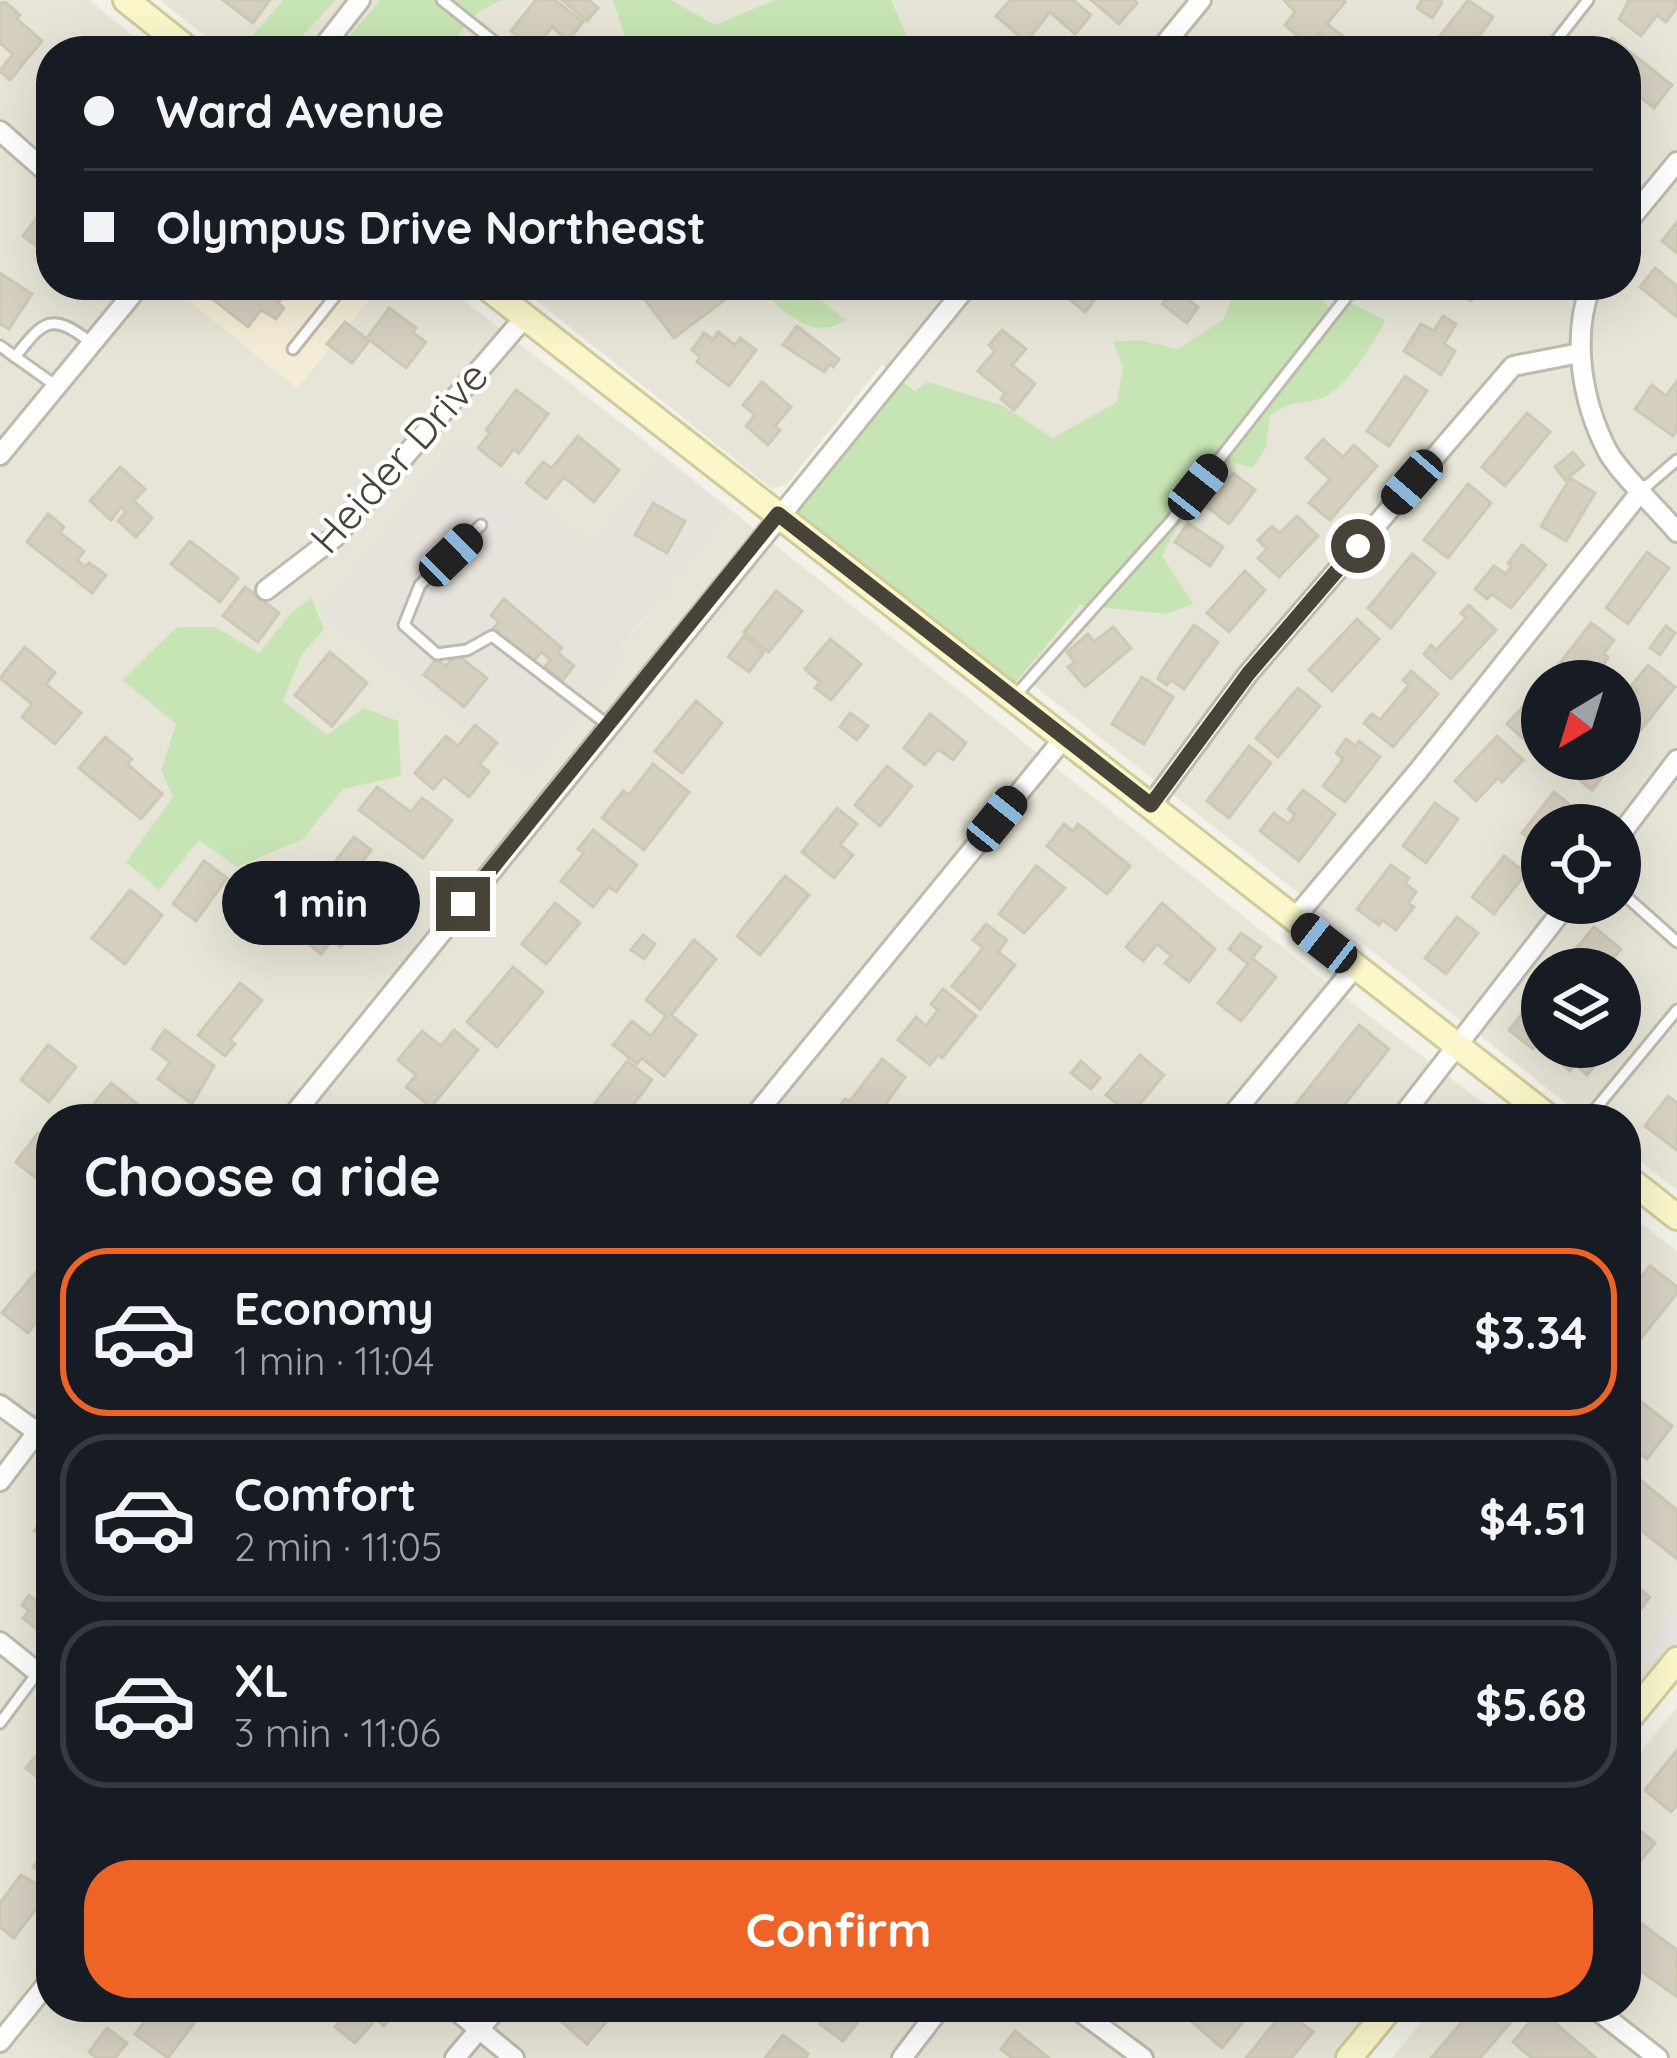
<!DOCTYPE html>
<meta charset="utf-8">
<style>
:root{--surface:#171b24;--page:#20242c;--text:#f1f3f6;--muted:#9ea1a6;--line:#363941;--accent:#ed6426}
body{margin:0;font-family:Quicksand,sans-serif;background:var(--page);color:var(--text);height:100vh;display:flex;flex-direction:column;font-size:45px;white-space:nowrap}
*{box-sizing:border-box;margin:0}
p{font-size:39px;color:var(--muted)}
.icon{flex:none;width:66px;height:66px;fill:none;stroke:currentColor;stroke-width:2;stroke-linecap:round;stroke-linejoin:round}
.map{position:relative;flex:1;overflow:hidden}
.side{position:absolute;left:36px;top:1104px;width:1605px;height:918px;display:flex;flex-direction:column;background:var(--surface);border-radius:48px;box-shadow:0 12px 48px #0002}
.side>*{flex:none}
.top-card{position:absolute;left:36px;top:36px;width:1605px;height:264px;border-radius:48px;box-shadow:0 12px 48px #0002;display:grid;align-content:center;height:264px;padding:0 48px;background:var(--surface)}
.needle{width:78px;rotate:218deg}
.controls{position:absolute;left:1521px;top:660px;display:grid;gap:24px}
.controls a{display:grid;place-items:center;width:120px;height:120px;border-radius:50%;background:var(--surface);box-shadow:0 12px 48px #0002;font-size:60px}
.end{position:absolute;width:54px;height:54px;margin:-27px;border:15px solid #474338;background:#fff;box-shadow:0 0 0 6px #fff}
.from{border-radius:50%}
.bubble{position:absolute;height:84px;border-radius:42px;background:var(--surface);box-shadow:0 12px 48px #0002;font-size:39px;font-weight:700;line-height:84px;text-align:center}
.car{position:absolute;width:36px;height:72px;margin:-36px -18px;border-radius:15px;box-shadow:0 0 9px 3px #0007;background:linear-gradient(#222 24%,#8ab4d8 0 40%,#222 0 76%,#8ab4d8 0 86%,#222 0)}
.top-card b{display:flex;align-items:center;gap:42px;height:114px;font-size:45px}
.top-card b+b{border-top:3px solid var(--line)}
.top-card i{width:30px;height:30px;background:var(--text)}
ul{padding:0;list-style:none}
li{display:flex;align-items:center;gap:36px;height:168px;margin:0 24px 18px;padding:0 24px;border:6px solid var(--line);border-radius:48px}
li div{flex:1}
li b{display:block;font-size:45px}
li em{font-style:normal;font-weight:700}
li.active{border-color:var(--accent)}
li>.icon{width:108px;height:108px;stroke-width:1.5}
h2{padding:0 48px;font-size:54px;line-height:144px}
.primary-button{display:flex;gap:24px;margin-top:auto;padding:24px 48px}
.primary-button a{flex:1;height:138px;border-radius:48px;background:var(--accent);color:#fff;font-size:48px;font-weight:700;line-height:138px;text-align:center}
.map>svg:first-child{display:block}
</style>
<div class="map">
<svg width="1677" height="2058" viewBox="0 0 1677 2058">
<rect width="100%" height="100%" fill="#f3f2e9"/>
<g fill="#e7e5d7" fill-rule="evenodd">
<path d="M0,0H89L152,51H51V285H170L297,388L381,285H444L662,455L592,544L320,611L529,778L625,656L619,651L731,510L1354,1004L1504,1119H51V2007H1376L1334,2058H0Z"/>
<path d="M160,0H1677V1190L1626,1150V1119H1586L1022,676L1122,552L882,364L787,484L772,489L517,285H1626V51H224ZM1542,681H1620V759H1542ZM1542,825H1620V903H1542ZM1542,969H1620V1047H1542Z"/>
<path d="M1626,1212L1677,1251V1638L1626,1701Z"/>
<path d="M1677,1707V2058H1392L1434,2007H1626V1770Z"/>
</g>
<path fill="#f4ecd6" d="M170,285H381L297,388Z"/>
<path fill="#e6e3dd" d="M458,437L592,543L662,455L731,510L619,650L626,657L529,779L319,612Z"/>
<g fill="#c7e5b4">
<path d="M283,0H336L288,51H244L242,48Z"/>
<path d="M380,0H504C478,8 461,26 450,51H337Z"/>
<path d="M613,0H671L715,25L775,0H891L913,51H630Z"/>
<path d="M754,285H803L845,320C810,344 781,307 754,285Z"/>
<path d="M1236,285H1314L1328,307L1353,304L1385,320C1374,343 1348,386 1324,397C1301,407 1295,396 1270,416L1266,447L1253,468L1231,462C1203,489 1179,520 1162,556L1193,604L1167,614L1080,605L1007,693L778,515L895,375L915,391L928,382L1001,405L1053,438L1117,402L1123,367L1113,342L1139,340L1178,349L1223,320Z"/>
<path d="M311,598L324,629L302,654L283,701L327,735L364,708L398,721L401,776L343,789L303,839L237,867L199,840L159,890L126,862L173,797L161,770L176,724L122,680L177,627H215L259,653L292,612Z"/>
</g>
<path fill="#e5e4e0" d="M1677,1608V1653L1662,1672L1640,1654Z"/>
<g fill="#d4cfbf" stroke="#cfc8b3" stroke-width="3">
<path d="M223,0H270L253,23Z"/>
<path d="M536,0H555L583,22L568,41L552,27L545,36L563,51H536L511,31Z"/>
<path d="M562,0H589L598,8L587,21Z"/>
<path d="M1010,0H1073L1091,15L1075,34L1050,12L1026,42L996,16Z"/>
<path d="M1091,0H1134L1137,3L1119,24Z"/>
<path d="M1343,0L1345,2L1327,24L1343,36L1334,47L1319,34L1309,46L1285,25L1295,12L1284,0Z"/>
<path d="M1422,0H1439L1442,3L1432,18L1417,8Z"/>
<path d="M1468,0L1493,17L1475,42L1480,47L1477,51H1452L1437,40Z"/>
<path d="M1629,0H1677V7L1666,22L1657,15L1641,36L1619,19Z"/>
<path d="M5,2L20,15L17,19L42,41L10,80L0,71L13,54L0,43V3Z"/>
<path d="M1612,38L1672,85L1654,108L1633,91L1626,94V51H1602Z"/>
<path d="M43,210L51,216V257L23,236Z"/>
<path d="M1677,222V253L1662,241Z"/>
<path d="M1655,268L1677,286V317L1640,287Z"/>
<path d="M0,273L32,294L9,329L0,324Z"/>
<path d="M213,285H292L278,303L284,308L276,319L261,310L248,327L206,294Z"/>
<path d="M642,285L663,288L715,285L726,299L674,338L637,289Z"/>
<path d="M1066,285H1106L1085,312L1061,292Z"/>
<path d="M1449,285H1482L1471,301Z"/>
<path d="M1174,289L1198,307L1187,323L1162,304Z"/>
<path d="M389,308L416,328L413,333L426,342L406,368L367,338Z"/>
<path d="M1443,316L1456,324L1444,344L1455,351L1441,375L1404,351L1421,324L1434,331Z"/>
<path d="M345,322L369,341L352,363L327,344Z"/>
<path d="M797,326L839,359L833,367L830,364L824,372L783,345Z"/>
<path d="M1002,330L1026,349L1012,365L1035,384L1014,410L1001,399L1005,393L978,371L995,351L989,345Z"/>
<path d="M718,332L735,345L740,338L756,350L729,386L697,362L700,357L692,350L704,333L713,340Z"/>
<path d="M1405,376L1427,391L1389,446L1367,431Z"/>
<path d="M1677,381V430L1673,436L1635,409L1652,385L1666,396Z"/>
<path d="M762,382L791,407L775,426L780,430L768,445L746,426L755,415L743,405Z"/>
<path d="M516,390L548,414L519,453L514,449L501,466L478,448L490,433L486,430Z"/>
<path d="M1527,413L1550,432L1505,486L1482,467Z"/>
<path d="M578,436L619,470L594,502L564,477L546,499L526,483L543,462L552,468Z"/>
<path d="M1323,439L1343,457L1354,445L1377,466L1330,520L1309,503L1330,479L1306,458Z"/>
<path d="M1573,452L1584,465L1565,480L1555,467Z"/>
<path d="M120,467L145,489L134,501L152,518L136,537L118,521L126,512L121,507L111,520L90,501Z"/>
<path d="M1233,473L1255,490L1229,524L1207,507Z"/>
<path d="M1570,478L1595,493L1566,541L1541,526Z"/>
<path d="M1468,484L1491,503L1448,558L1424,540Z"/>
<path d="M653,503L685,521L667,553L635,535Z"/>
<path d="M48,514L64,527L60,533L84,551L77,560L85,567L89,563L106,575L92,593L27,542Z"/>
<path d="M1297,516L1318,536L1279,577L1258,558L1267,549L1258,540L1272,526L1280,533Z"/>
<path d="M1188,523L1223,547L1210,566L1175,542Z"/>
<path d="M190,541L238,578L220,602L171,564Z"/>
<path d="M1522,545L1546,565L1511,608L1492,594L1487,599L1475,589L1494,566L1506,574L1512,566L1508,563Z"/>
<path d="M1647,552L1669,568L1628,624L1606,608Z"/>
<path d="M1412,554L1435,573L1391,628L1368,608Z"/>
<path d="M1245,571L1265,590L1229,632L1207,613Z"/>
<path d="M245,587L279,613L258,642L223,616Z"/>
<path d="M776,591L802,611L769,652L744,632Z"/>
<path d="M504,599L562,648L558,653L574,666L562,681L545,666L551,660L541,652L533,662L493,629L499,622L491,615Z"/>
<path d="M1469,605L1496,630L1451,679L1424,654L1431,645L1436,650L1466,618L1461,613Z"/>
<path d="M1357,619L1379,639L1332,691L1309,670Z"/>
<path d="M1591,623L1614,640L1604,653L1608,657L1595,681H1576L1557,667Z"/>
<path d="M1194,625L1218,642L1184,689L1171,680L1167,685L1158,679L1161,672Z"/>
<path d="M1666,626L1675,633L1660,655L1650,648Z"/>
<path d="M1113,627L1131,648L1085,687L1068,667L1075,662L1067,652L1088,634L1094,642Z"/>
<path d="M744,636L764,652L749,672L728,657Z"/>
<path d="M830,639L861,664L831,700L815,688L820,682L805,669Z"/>
<path d="M25,647L55,673L46,684L81,713L55,744L22,717L32,704L0,678Z"/>
<path d="M330,652L367,683L332,726L295,695Z"/>
<path d="M456,654L487,678L464,707L424,675L436,659L446,666Z"/>
<path d="M1648,665L1675,687L1641,730L1620,713L1637,691L1631,686Z"/>
<path d="M1411,671L1438,694L1393,747L1364,723L1372,714L1380,720L1409,685L1403,680Z"/>
<path d="M1142,677L1173,697L1144,744L1112,724Z"/>
<path d="M1542,686V748L1541,749L1531,739L1528,743L1507,724Z"/>
<path d="M1298,688L1320,706L1278,757L1256,738Z"/>
<path d="M696,701L722,723L682,773L655,751Z"/>
<path d="M850,713L868,726L857,740L840,727Z"/>
<path d="M930,714L966,743L953,760L938,749L925,765L904,748Z"/>
<path d="M475,725L497,743L480,764L489,772L469,797L444,776L433,789L415,773L446,736L458,746Z"/>
<path d="M1497,736L1523,760L1502,782L1498,778L1476,801L1455,781Z"/>
<path d="M105,737L132,759L127,764L162,794L141,819L79,768Z"/>
<path d="M1346,739L1355,746L1359,741L1380,757L1345,802L1323,786L1343,759L1336,753Z"/>
<path d="M1249,746L1271,763L1229,818L1207,801Z"/>
<path d="M1582,759H1616L1592,790L1571,773Z"/>
<path d="M653,764L689,792L644,850L602,818L623,791L629,795Z"/>
<path d="M887,766L912,786L880,826L855,805Z"/>
<path d="M377,787L411,812L422,798L452,820L423,858L359,810Z"/>
<path d="M1303,790L1335,814L1299,861L1260,831L1274,813L1288,824L1295,815L1288,809Z"/>
<path d="M1554,792L1575,809L1562,825H1542V849L1522,833Z"/>
<path d="M1435,803L1458,819L1426,863L1403,846Z"/>
<path d="M837,808L857,824L840,845L853,855L834,878L802,852Z"/>
<path d="M1064,824L1073,831L1078,824L1130,866L1107,894L1047,846Z"/>
<path d="M593,830L637,865L616,892L609,887L593,907L561,881L584,853L578,849Z"/>
<path d="M354,837L371,850L352,876L334,863Z"/>
<path d="M1504,856L1526,873L1494,914L1472,897Z"/>
<path d="M204,861L227,878L196,921L173,904Z"/>
<path d="M1391,865L1409,878L1405,883L1416,892L1408,903L1414,907L1396,930L1382,920L1379,925L1357,909Z"/>
<path d="M1036,866L1065,888L1024,933L999,914Z"/>
<path d="M785,876L809,895L760,955L737,936Z"/>
<path d="M130,890L162,915L125,964L92,938Z"/>
<path d="M314,896L355,930L341,947L332,940L321,954L298,935L310,920L300,913Z"/>
<path d="M555,903L580,923L546,964L522,944Z"/>
<path d="M1162,903L1215,949L1189,982L1165,963L1172,956L1157,944L1143,961L1126,947Z"/>
<path d="M1457,917L1478,933L1446,974L1425,958Z"/>
<path d="M986,924L1007,940L998,952L1015,965L980,1009L952,986L983,948L973,940Z"/>
<path d="M1594,927L1621,949L1604,969H1559Z"/>
<path d="M1241,933L1261,947L1252,958L1276,977L1241,1021L1218,1003L1248,964L1229,949Z"/>
<path d="M643,935L655,944L644,959L631,950Z"/>
<path d="M694,940L716,959L671,1015L696,1035L664,1076L642,1058L637,1064L613,1045L632,1021L651,1036L666,1016L646,1000Z"/>
<path d="M513,967L543,992L497,1047L467,1022Z"/>
<path d="M240,983L262,1000L230,1040L235,1044L225,1056L198,1035Z"/>
<path d="M943,989L976,1016L942,1058L938,1055L930,1065L898,1040L916,1017L926,1026L938,1010L931,1004Z"/>
<path d="M1542,990V1047H1611L1587,1075L1575,1064L1570,1071L1537,1044L1533,1049L1509,1030Z"/>
<path d="M1359,1025L1389,1049L1333,1119H1284Z"/>
<path d="M165,1030L214,1066L192,1104L158,1079L170,1062L152,1049Z"/>
<path d="M454,1030L478,1050L431,1107L406,1087L416,1075L398,1060L422,1031L441,1046Z"/>
<path d="M48,1045L76,1067L49,1102L21,1080Z"/>
<path d="M1140,1055L1164,1075L1131,1115L1106,1095Z"/>
<path d="M882,1059L905,1077L875,1119H830L845,1099L850,1101Z"/>
<path d="M627,1061L652,1080L622,1119H583Z"/>
<path d="M1081,1061L1100,1078L1091,1089L1071,1073Z"/>
<path d="M111,1083L146,1111L140,1119H92L100,1109L94,1104Z"/>
<path d="M1668,1096L1677,1103V1150L1645,1126Z"/>
<path d="M38,1133L51,1143L49,1189L16,1162Z"/>
<path d="M1650,1266L1677,1287V1293L1626,1357V1296Z"/>
<path d="M36,1272L51,1283V1304L28,1333L2,1313Z"/>
<path d="M1626,1390L1672,1426L1647,1459L1626,1442Z"/>
<path d="M1628,1470L1677,1510V1559L1626,1518Z"/>
<path d="M45,1517L51,1519V1544L34,1531Z"/>
<path d="M1626,1579L1650,1597L1626,1628Z"/>
<path d="M43,1592L51,1598V1632L44,1635L23,1618L29,1611L22,1605L29,1595L36,1601Z"/>
<path d="M1677,1750V1805L1671,1812L1645,1790Z"/>
<path d="M35,1757L49,1769L41,1780L26,1768Z"/>
<path d="M1626,1819L1655,1843L1626,1878Z"/>
<path d="M50,1824L51,1825V1881L33,1867L50,1847L39,1838Z"/>
<path d="M21,1875L51,1892V1903L41,1915L35,1910L14,1938L0,1927V1903Z"/>
<path d="M1626,1912L1677,1950V1997L1626,1960Z"/>
<path d="M167,2007H189L200,2015L168,2058L135,2034L155,2008L162,2013Z"/>
<path d="M352,2007H400L384,2026L376,2019L355,2043L335,2027Z"/>
<path d="M575,2007H619L587,2044L562,2022Z"/>
<path d="M830,2007H870L843,2041L820,2024Z"/>
<path d="M1175,2007H1222L1242,2023L1222,2048Z"/>
<path d="M1475,2007H1524L1480,2058H1431Z"/>
<path d="M1285,2010L1313,2032L1291,2058H1246Z"/>
<path d="M1540,2010L1596,2058H1532L1513,2042Z"/>
<path d="M107,2028L127,2043L115,2058H97L89,2052Z"/>
<path d="M1015,2031L1049,2058H1012L1001,2049Z"/>
<path d="M783,2035L808,2054L806,2058H765Z"/>
</g>
<g fill="none" stroke-linecap="round" stroke-linejoin="round">
<defs>
<g id="lane">
<path d="M442,0L501,47"/>
<path d="M1548,51L1588,0"/>
<path d="M0,346L59,388"/>
<path d="M293,349L344,285"/>
<path d="M15,357C44,320 51,312 90,342"/>
<path d="M1642,490L1677,460"/>
<path d="M481,525L420,585L404,625L437,654L467,650L492,636L608,725"/>
<path d="M1015,696L1171,521L1356,285"/>
<path d="M1620,891L1677,942"/>
<path d="M1587,1119L1677,1010"/>
<path d="M0,1723L38,1672"/>
</g>
<g id="street">
<path d="M320,51L360,0"/>
<path d="M1159,51L1201,0"/>
<path d="M0,131L51,176"/>
<path d="M1626,224L1677,162"/>
<path d="M1591,285C1571,337 1582,403 1608,452C1621,475 1659,510 1677,532"/>
<path d="M0,455L140,285"/>
<path d="M266,590L335,537L525,317"/>
<path d="M1151,805L1248,674L1513,366L1580,353"/>
<path d="M1620,835L1677,760"/>
<path d="M1294,919L1419,770L1642,490"/>
<path d="M290,1119L968,285"/>
<path d="M752,1119L1064,738"/>
<path d="M1229,1119L1355,967"/>
<path d="M1400,1119L1568,903"/>
<path d="M0,1405L37,1432"/>
<path d="M0,1481L51,1414"/>
<path d="M0,1642L51,1683"/>
<path d="M452,2007L514,2058"/>
<path d="M1074,2007L1143,2058"/>
<path d="M1593,2007L1658,2058"/>
<path d="M0,2042L51,1979"/>
<path d="M455,2058L498,2007"/>
<path d="M902,2058L941,2007"/>
</g>
<g id="secondary">
<path d="M126,0L190,51"/>
<path d="M484,285L1551,1119"/>
<path d="M1626,1177L1677,1217"/>
<path d="M1626,1722L1677,1660"/>
<path d="M1349,2058L1391,2007"/>
</g>
</defs>
<use href="#lane" stroke="#bebbac" stroke-width="15"/>
<use href="#street" stroke="#bebbac" stroke-width="24"/>
<use href="#secondary" stroke="#d0cb9b" stroke-width="30"/>
<use href="#lane" stroke="#fff" stroke-width="9"/>
<use href="#street" stroke="#fff" stroke-width="18"/>
<use href="#secondary" stroke="#fbf7cb" stroke-width="24"/>
</g>
<g fill="none" stroke-linecap="round" stroke-linejoin="round">
<path stroke="#474338" stroke-width="15" d="M463,904L778,514L1151,805L1248,674L1358,546"/>
</g>
<g text-anchor="middle" stroke-width="9" stroke-linejoin="round" paint-order="stroke">
<g font-size="42" fill="#474338" stroke="#fff">
<text transform="translate(399 457) rotate(-48)" y="15">Heider Drive</text>
</g>
</g>
</svg>
<div class="controls">
<a><svg class="needle" viewBox="-14 -14 28 28"><path d="M0-13l5 13h-10z" fill="#e53935"/><path d="M0 13l5-13h-10z" fill="#9ea1a6"/></svg></a>
<a><svg class="icon" aria-label="locate" viewBox="0 0 24 24"><circle cx="12" cy="12" r="6"/><path d="M12 2v4M12 18v4M2 12h4M18 12h4"/></svg></a>
<a><svg class="icon" aria-label="layers" viewBox="0 0 24 24"><path d="M12 4l9 5-9 5-9-5zM3 14l9 5 9-5"/></svg></a>
</div>
<i class="end from" style="left:1358px;top:546px"></i>
<i class="end" style="left:463px;top:904px"></i>
<div class="bubble" style="left:222px;top:861px;width:198px">1 min</div>
<i class="car" style="left:1412px;top:482px;rotate:221deg"></i>
<i class="car" style="left:1198px;top:487px;rotate:38deg"></i>
<i class="car" style="left:451px;top:555px;rotate:46deg"></i>
<i class="car" style="left:997px;top:819px;rotate:39deg"></i>
<i class="car" style="left:1324px;top:943px;rotate:308deg"></i>
<div class="top-card">
<b><i class="from"></i>Ward Avenue</b>
<b><i></i>Olympus Drive Northeast</b>
</div>
<section class="side">
<h2>Choose a ride</h2>
<ul>
<li class="active"><svg class="icon" aria-label="car" viewBox="0 0 24 24"><path d="M5 17H2v-5l4-1 3-4h7l3 4 3 1v5h-3M9 17h6M6 11h13"/><circle cx="7" cy="17" r="2"/><circle cx="17" cy="17" r="2"/></svg><div><b>Economy</b><p>1 min · 11:04</p></div><em>$3.34</em></li>
<li><svg class="icon" aria-label="car" viewBox="0 0 24 24"><path d="M5 17H2v-5l4-1 3-4h7l3 4 3 1v5h-3M9 17h6M6 11h13"/><circle cx="7" cy="17" r="2"/><circle cx="17" cy="17" r="2"/></svg><div><b>Comfort</b><p>2 min · 11:05</p></div><em>$4.51</em></li>
<li><svg class="icon" aria-label="car" viewBox="0 0 24 24"><path d="M5 17H2v-5l4-1 3-4h7l3 4 3 1v5h-3M9 17h6M6 11h13"/><circle cx="7" cy="17" r="2"/><circle cx="17" cy="17" r="2"/></svg><div><b>XL</b><p>3 min · 11:06</p></div><em>$5.68</em></li>
</ul>
<div class="primary-button"><a>Confirm</a></div>
</section>
</div>
